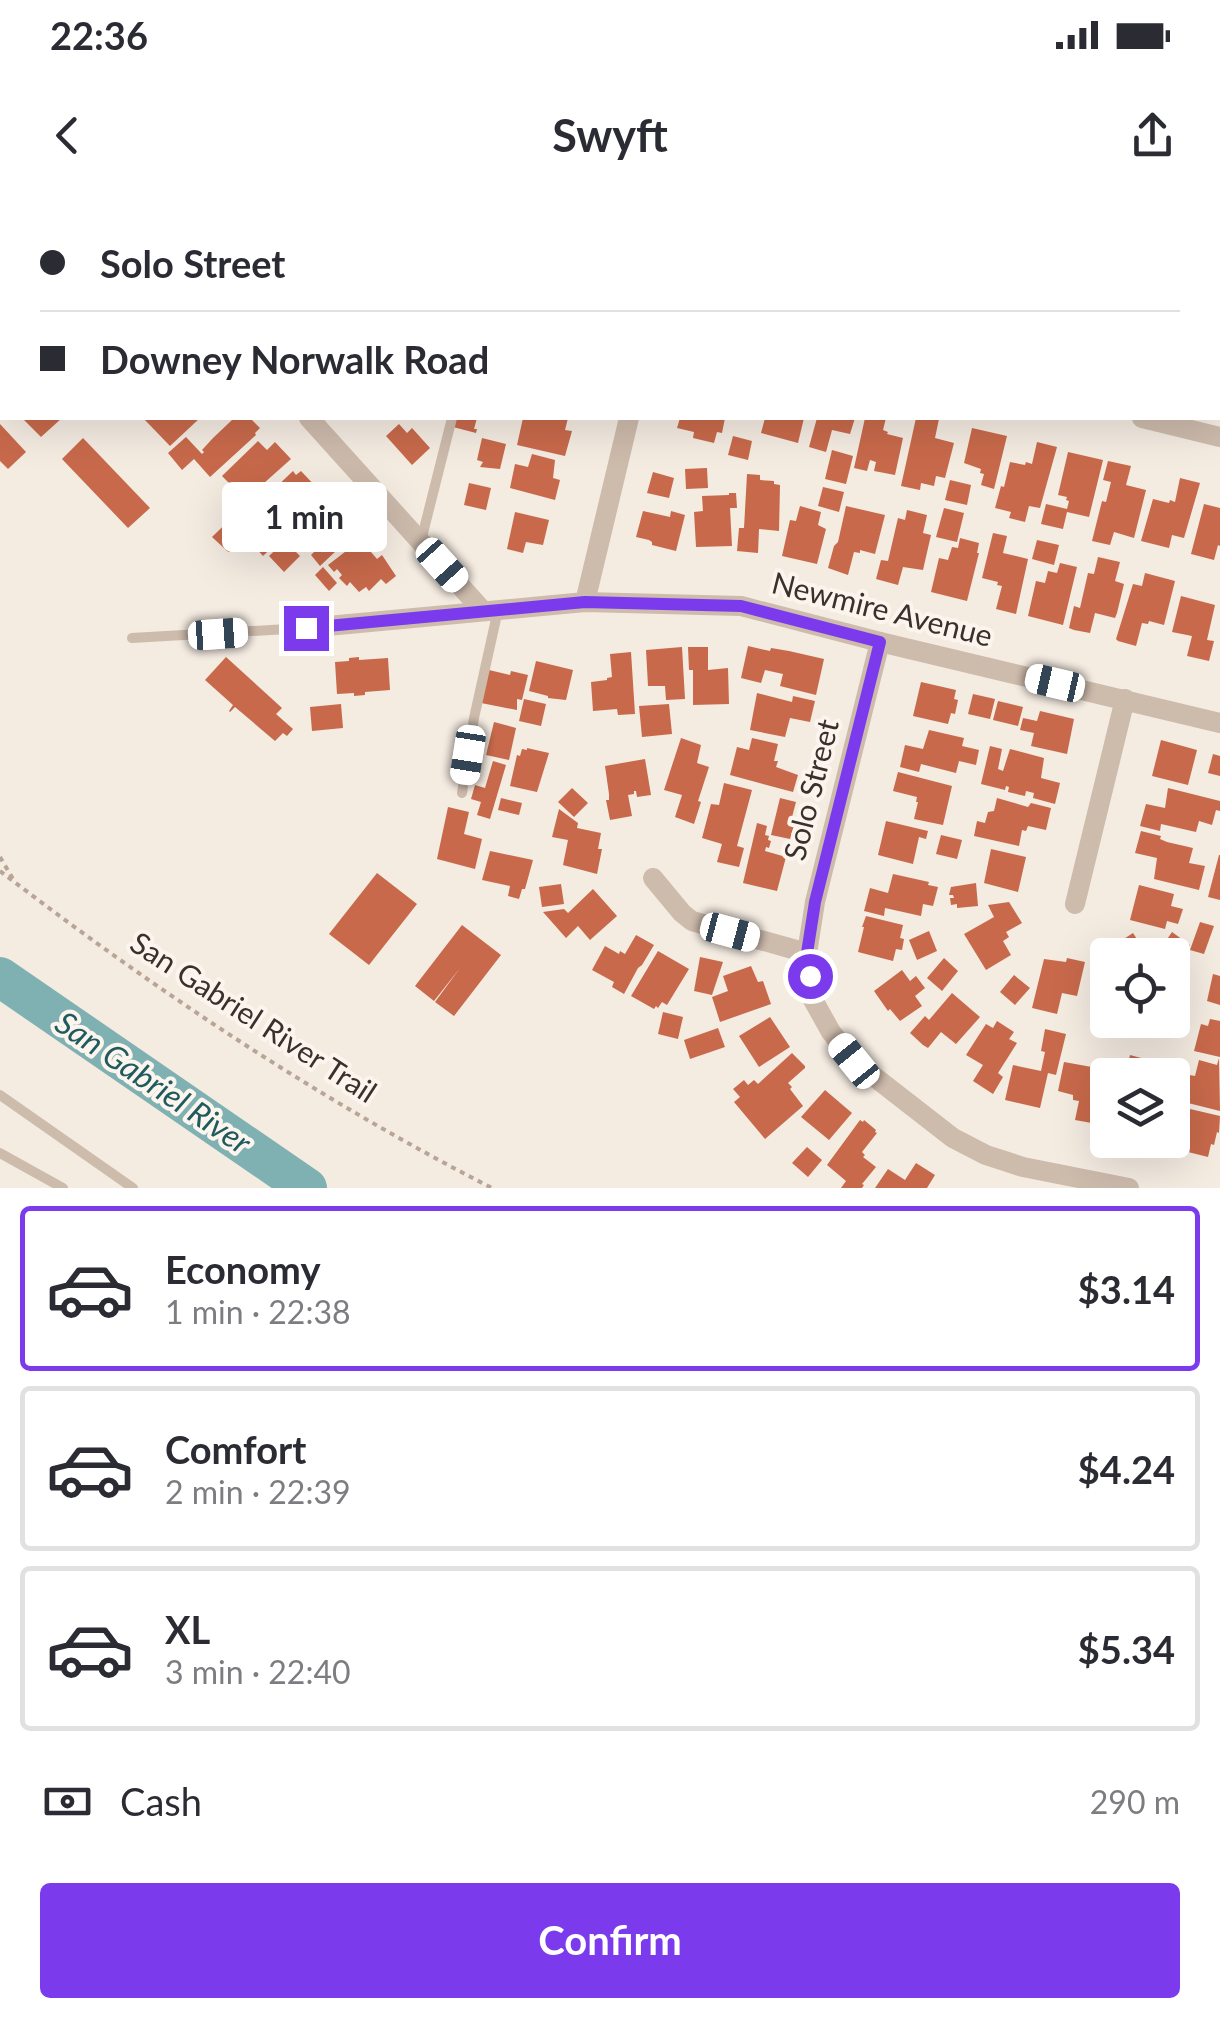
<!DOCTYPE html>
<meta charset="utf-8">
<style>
:root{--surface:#fff;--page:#f7f7f7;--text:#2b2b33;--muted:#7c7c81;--line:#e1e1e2;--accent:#7c3aed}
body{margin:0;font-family:Lato,sans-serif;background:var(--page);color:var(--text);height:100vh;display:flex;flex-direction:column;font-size:38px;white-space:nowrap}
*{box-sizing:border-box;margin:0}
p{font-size:32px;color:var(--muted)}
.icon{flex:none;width:55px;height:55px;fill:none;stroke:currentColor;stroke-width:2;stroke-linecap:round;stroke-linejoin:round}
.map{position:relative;height:988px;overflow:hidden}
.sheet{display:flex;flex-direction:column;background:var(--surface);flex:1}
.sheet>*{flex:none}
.guide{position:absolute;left:0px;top:0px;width:1220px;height:220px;box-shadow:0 10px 40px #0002;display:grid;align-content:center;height:220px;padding:0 40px;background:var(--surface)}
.fabs{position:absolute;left:1090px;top:738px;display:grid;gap:20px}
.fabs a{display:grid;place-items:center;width:100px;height:100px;border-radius:10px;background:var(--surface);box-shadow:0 10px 40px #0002;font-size:50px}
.end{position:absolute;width:45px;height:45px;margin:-22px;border:12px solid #7c3aed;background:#fff;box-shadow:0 0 0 5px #fff}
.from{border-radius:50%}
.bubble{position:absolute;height:70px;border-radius:10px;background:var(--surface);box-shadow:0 10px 40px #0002;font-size:32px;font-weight:700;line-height:70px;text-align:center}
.car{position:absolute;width:30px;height:60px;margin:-30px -15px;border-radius:12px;box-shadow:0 0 8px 2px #0007;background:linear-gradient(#fff 24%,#345 0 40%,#fff 0 76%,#345 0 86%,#fff 0)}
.guide b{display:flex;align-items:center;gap:35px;height:95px;font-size:38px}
.guide b+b{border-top:2px solid var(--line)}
.guide i{width:25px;height:25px;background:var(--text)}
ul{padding:18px 0 0;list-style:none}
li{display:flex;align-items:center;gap:30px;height:165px;margin:0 20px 15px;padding:0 20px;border:5px solid var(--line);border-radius:10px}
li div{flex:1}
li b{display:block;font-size:38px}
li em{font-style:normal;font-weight:700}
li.active{border-color:var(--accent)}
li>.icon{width:90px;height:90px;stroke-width:1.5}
.pay{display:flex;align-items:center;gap:25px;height:110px;padding:0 40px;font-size:38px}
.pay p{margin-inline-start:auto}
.action{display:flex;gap:20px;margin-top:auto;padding:20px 40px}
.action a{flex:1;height:115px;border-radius:10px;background:var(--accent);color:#fff;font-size:40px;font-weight:700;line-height:115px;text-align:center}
.status{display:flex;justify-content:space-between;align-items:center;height:70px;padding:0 50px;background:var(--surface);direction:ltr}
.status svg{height:28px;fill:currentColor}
header{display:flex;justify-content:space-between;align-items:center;height:130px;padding:0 40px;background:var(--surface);font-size:45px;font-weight:700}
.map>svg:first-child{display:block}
</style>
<div class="status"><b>22:36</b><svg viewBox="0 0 49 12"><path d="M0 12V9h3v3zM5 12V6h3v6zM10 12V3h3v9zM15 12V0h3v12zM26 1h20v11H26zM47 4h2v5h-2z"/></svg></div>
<header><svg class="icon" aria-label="back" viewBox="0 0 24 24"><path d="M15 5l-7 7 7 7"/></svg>Swyft<svg class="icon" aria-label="share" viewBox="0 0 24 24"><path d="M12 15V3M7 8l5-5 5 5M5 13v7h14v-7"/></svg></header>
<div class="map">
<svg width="1220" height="988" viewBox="0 0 1220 988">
<rect width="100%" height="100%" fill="#f4ebe1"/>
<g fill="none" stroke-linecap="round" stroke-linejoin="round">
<path stroke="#7fb0b2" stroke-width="40" d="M0,777L307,988"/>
</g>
<g fill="#c8694b">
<path d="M22,218H62L41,237Z"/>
<path d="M143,218H200L170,246Z"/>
<path d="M230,218H250L260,228L255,233L256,235L210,277L194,259L182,270L168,253L186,237L202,254L204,252L202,250L213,238L232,220Z"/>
<path d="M455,218H477L474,229H477L476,233L453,227Z"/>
<path d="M523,218H568L565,230L572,231L565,256L517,245Z"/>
<path d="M680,218H725L722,233L717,232L714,243L693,238L694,232L677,228Z"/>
<path d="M765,218H804L798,243L761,233Z"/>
<path d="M817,218H855L850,234L832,230L826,252L809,247Z"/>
<path d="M865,218H886L883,230L888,232L887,234L903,238L895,275L874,271L876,262L870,260L867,271L854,268Z"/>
<path d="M916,218L939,219L935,238L954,243L945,278L936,276L934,286L921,283L920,290L901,286Z"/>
<path d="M0,224L26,252L8,269L0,261Z"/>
<path d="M399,224L407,233L412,228L430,248L412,265L386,236Z"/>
<path d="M972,228L1007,236L994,289L981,285L984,274L980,273L981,269L964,263Z"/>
<path d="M733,236L752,241L748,260L728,255Z"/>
<path d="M83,238L150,308L128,328L62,259Z"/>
<path d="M482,238L506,244L500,269L480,267L483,262L477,260Z"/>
<path d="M258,241L267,250L275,242L291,259L254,292L245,282L240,290L238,288L236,290L222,276Z"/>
<path d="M1037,242L1057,247L1040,308L1029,306L1025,322L1009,318L1011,312L995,308L1001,286L1004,287L1010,262L1025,265L1026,262L1032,264Z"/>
<path d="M832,250L853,256L846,284L825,279Z"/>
<path d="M1068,252L1103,260L1089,317L1067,312L1063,329L1041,324L1046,304L1067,309L1069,301L1066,300L1067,297L1058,295Z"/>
<path d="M532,254L555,260L553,278L560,280L555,300L510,288L515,264L528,267Z"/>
<path d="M1108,261L1131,266L1126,285L1146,290L1134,338L1114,332L1110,345L1092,341L1102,301L1106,302L1111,282L1103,280Z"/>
<path d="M707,268L708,288L686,289L685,269Z"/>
<path d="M293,271L296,275L301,271L318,289L313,293L322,302L301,322L272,291Z"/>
<path d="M653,272L674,278L669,298L647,293Z"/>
<path d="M747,274L760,275V280L774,281V284L780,285L779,331L759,329L758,353L737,351L739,328H744Z"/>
<path d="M1180,278L1200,283L1184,338L1172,335L1169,348L1141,341L1153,299L1169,303L1170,300L1175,302Z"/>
<path d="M950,280L971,285L967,305L945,300Z"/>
<path d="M469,283L491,288L486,310L464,305Z"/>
<path d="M823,287L844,292L839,312L818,306Z"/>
<path d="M729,293H736L737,308H730L732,346L696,347L694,312L703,311L702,296L729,295Z"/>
<path d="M248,302H250L264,318L229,352L227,351L212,337Z"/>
<path d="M1204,304L1220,308V346L1218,345L1214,360L1191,354Z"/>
<path d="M326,306L345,329L329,344L336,351L320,366L311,355L314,352L299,336L306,330L303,327Z"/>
<path d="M800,306L821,312L818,325L826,329L817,364L782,356L790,320L796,321Z"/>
<path d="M846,306L885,315L875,354L860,350V353L854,352L848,375L828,368L834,346L838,342Z"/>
<path d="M944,308L964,313L957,342L936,337Z"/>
<path d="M907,310L927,315L923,333L931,335L923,370L903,367L898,385L876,379L881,360L888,361L898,318L905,320Z"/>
<path d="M643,311L670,317L671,311L685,315L676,351L652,345V342L649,340L636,337Z"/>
<path d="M515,312L549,320L543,345L526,342L523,353L507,349Z"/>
<path d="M268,319L284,336L263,356L247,338Z"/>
<path d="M993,333L1007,336L1003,353L1028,359L1016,414L996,409L1002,386L997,385L998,382L982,378Z"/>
<path d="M363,338L367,343L365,345L377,359L382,355L396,376L386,384L381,379L369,391L366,387L359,392L350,382L347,386L339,378L342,375L337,369L334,372L328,365Z"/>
<path d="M960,338L979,343L977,353H979L967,401L931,392L939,358L948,360L952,347L958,348Z"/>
<path d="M1037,340L1059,345L1054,365L1032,359Z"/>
<path d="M285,341L300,356L284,372L269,356Z"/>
<path d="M1098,357L1120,362L1115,381L1124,384L1117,413L1115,418L1095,413L1090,433L1074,430L1069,428L1074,406L1080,408L1088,373L1094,374Z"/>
<path d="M1060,363L1077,367L1063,425L1028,416L1036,381L1045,383L1048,371L1057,373Z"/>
<path d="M323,367L337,383L329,391L315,375Z"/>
<path d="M1145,373L1175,381L1164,425L1149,421L1148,424L1142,423L1136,446L1118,441L1116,439L1133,384L1142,386Z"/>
<path d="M1181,396L1215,405L1207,440L1214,441L1209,461L1187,456L1192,436L1172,432Z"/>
<path d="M748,446L770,451L771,448L789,451L824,459L816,495L780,486L783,474L765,470L761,483L741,478Z"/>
<path d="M682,447L685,499L666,500L665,486H648L646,450Z"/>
<path d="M688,447H708V470L728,468L729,504L693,505V470H689Z"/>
<path d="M631,452L635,514L618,515L617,509L593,511L591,482L607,480V478L612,477L610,454Z"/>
<path d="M226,457L282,508L276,514L293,529L287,536L283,533L275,541L235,507L230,512L229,511L233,505L205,480Z"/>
<path d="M359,457V460L388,458L390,490L365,492V495L354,496V493L337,494L335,462L349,461V458Z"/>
<path d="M536,461L573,470L566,500L548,498V496L529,491Z"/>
<path d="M489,470L510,475L511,471L528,475L522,500L517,499V510L481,503Z"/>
<path d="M921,482L956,490L954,499L958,500L955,514L951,513L948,524L913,516Z"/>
<path d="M757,493L792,502L793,496L815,501L810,522L790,518L785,537L750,530Z"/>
<path d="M973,494L995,499L990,519L968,514Z"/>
<path d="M524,499L546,504L541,526L519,521Z"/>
<path d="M998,501L1023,507L1018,526L993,520Z"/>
<path d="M341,504L343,528L312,531L310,507Z"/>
<path d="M669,504L672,534L642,537L639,506Z"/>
<path d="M1040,511L1074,519L1067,554L1031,546L1034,533L1020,530L1023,518L1037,521Z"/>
<path d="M494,522L516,528L509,560L486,555Z"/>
<path d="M929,530L964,538L962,546L979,550L976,565L959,561L956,573L921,564L919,572L900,567L905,545L923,549Z"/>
<path d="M681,538L701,545L697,563L709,567L698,601L701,602L694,624L675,617L682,595L664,590Z"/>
<path d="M752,538L778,544L774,561H778L776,567L798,575L793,592L730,575L737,547L749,550Z"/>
<path d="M1161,540L1197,550L1188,585L1152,576Z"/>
<path d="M990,546L1002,549L998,569L1003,571L1010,549L1044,558L1041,578L1060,583L1055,604L1033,598L1034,593L1026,591L1025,596L1008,592L1009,587L1006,586L1005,590L981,584Z"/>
<path d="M527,548L549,553L537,592L510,586L517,555L520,556L522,549L527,550Z"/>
<path d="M1213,554L1220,556V576L1208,573Z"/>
<path d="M645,559L651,595L637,597L636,591H634V594L628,595L632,616L610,620L606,600H609V594L605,566Z"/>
<path d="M493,561L506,565L490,619L477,615L481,602L471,599L475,585L485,588Z"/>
<path d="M898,572L952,586L943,625L914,619L918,602H916L917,597L893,591Z"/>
<path d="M724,583L752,590L737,646L744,648L739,667L717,662L722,644L702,638L711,604L719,605Z"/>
<path d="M572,588L588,603L574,617L558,602Z"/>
<path d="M1168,588L1220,601V611L1216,610L1212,625L1199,621L1196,632L1161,624L1160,631L1140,626L1146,604L1165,608Z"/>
<path d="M501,598L522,603L519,615L498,610Z"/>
<path d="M780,598L796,602L792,617L796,618L790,639L771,635Z"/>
<path d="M997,598L1028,607L1031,603L1051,608L1046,630L1028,626L1026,631L1022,630L1019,646L974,636L977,621L985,623L988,612L994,611Z"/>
<path d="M448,607L469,612L464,634L482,639L475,669L437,659Z"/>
<path d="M559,609L578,623L577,628L601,633L598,649H602L597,674L563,665L568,640L552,637Z"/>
<path d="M886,621L928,631L926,639L919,637L913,664L878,655Z"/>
<path d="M757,623L767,626L765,635L769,636L768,640L771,641L769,648L766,647L765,651L786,657L777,691L743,683Z"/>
<path d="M1141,631L1161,636L1160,639L1167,642L1193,648L1189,663L1205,666L1199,690L1154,679L1157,658L1135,653Z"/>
<path d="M941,635L962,640L957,659L936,654Z"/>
<path d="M991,649L1026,657L1018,692L984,683Z"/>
<path d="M490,651L533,660L525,689H522L519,699L508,696L510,686L482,680Z"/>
<path d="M1219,655H1220V700L1208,697Z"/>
<path d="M377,673L417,704L369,765L329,734Z"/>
<path d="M893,674L929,682L928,685L938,687L933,706L923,704L921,716L885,708L884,716L864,711L870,688L888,693Z"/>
<path d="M976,683L978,706L957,708V704L951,705L950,698H954L953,695H949L951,687Z"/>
<path d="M561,684L564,704L542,707L539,687Z"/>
<path d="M1139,685L1174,694L1171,706L1183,709L1178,724L1167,721L1165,729L1130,720Z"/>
<path d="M593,689L617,716L590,740L578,726L566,738L543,712L564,709L568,713Z"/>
<path d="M1009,702L1022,723L1006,732L1009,737L1003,741L1011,755L986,770L964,734L994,717L988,705Z"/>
<path d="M866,716L903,725L900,738L904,739L902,750L896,749L893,761L858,752L864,727H862Z"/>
<path d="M1200,722L1214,726L1204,754L1190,750Z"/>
<path d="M462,725L501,755L454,816L435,802L460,768L434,801L415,786Z"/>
<path d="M929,731L937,751L917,760L909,740Z"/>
<path d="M1172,732L1190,745L1177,763L1172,760V755H1166L1159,751Z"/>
<path d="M1133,733L1144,750L1140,752L1142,755H1119L1113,746Z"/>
<path d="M636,735L654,745L642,765L638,768L624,794L612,787L614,782L592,770L605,746L619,754L620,751L625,754Z"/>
<path d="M658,751L689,769L667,805L662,802L658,808L656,806L654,809L631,796Z"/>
<path d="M700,757L723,762L712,795L694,791Z"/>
<path d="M944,758L958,771L942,791L927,778Z"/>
<path d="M1067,758L1085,762L1077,796L1062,793L1057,814L1032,808L1044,759L1066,762Z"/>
<path d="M751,766L758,782L763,781L771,804L720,822L712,797L728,791L723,776Z"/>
<path d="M902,770L910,781L916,776L925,788L915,796L922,806L900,821L890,809L888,811L874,791Z"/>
<path d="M1213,774L1220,776V805L1207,801Z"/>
<path d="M1014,775L1030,788L1015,805L1000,792Z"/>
<path d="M1108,776V814L1106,815L1098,782Z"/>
<path d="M952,793L980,817L956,844L941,832L928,848L923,845L910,833L925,816L929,820Z"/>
<path d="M663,812L683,817L678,839L658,834Z"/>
<path d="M770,817L790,847L759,867L739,836Z"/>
<path d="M1210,819L1220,821V857L1194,851L1201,824L1208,826Z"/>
<path d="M997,821L1014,832L1009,839L1017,843L998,873L1003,877L993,894L973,881L983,865L966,855L986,824L993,828Z"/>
<path d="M718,828L725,847L690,859L684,840Z"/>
<path d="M1045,829L1066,834L1056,875L1048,873L1040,908L1005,900L1013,865L1041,871L1045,852L1041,851Z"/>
<path d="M792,853L805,866V868L788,883L792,887L790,889L803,906L765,939L734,902L740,897L733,889L744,880L748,885L754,880L758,884Z"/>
<path d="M1130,855L1145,859L1142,875H1117L1119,867L1127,869Z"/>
<path d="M1219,858L1220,911L1172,899V875H1161L1162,870L1195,876L1199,860L1217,865Z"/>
<path d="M1064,862L1103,869L1098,896V904H1100L1097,924L1075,920L1079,901L1073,900V895L1058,891Z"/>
<path d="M825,890L852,913L829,940L801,917Z"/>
<path d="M1190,909L1220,916L1219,933L1217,932L1214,945L1211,944L1208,957L1168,947L1170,940H1172L1175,921L1186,924Z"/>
<path d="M860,920L863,922L864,920L876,930L875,932L877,933L862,952L865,955L863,957L876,967L862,984L864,985L862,988H841L846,981L827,965Z"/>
<path d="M807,947L822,960L808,977L792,963Z"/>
<path d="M916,963L935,975L927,988H875L888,969L905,980Z"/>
</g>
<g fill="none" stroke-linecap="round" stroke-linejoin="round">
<g stroke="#b9a596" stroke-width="4" stroke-dasharray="5 5" stroke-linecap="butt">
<path d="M0,657L13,679"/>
<path d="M0,671C155,790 318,899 492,988"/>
</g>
<g stroke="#cdbbac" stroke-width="10">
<path d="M506,2L507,0"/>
<path d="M421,341L452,218"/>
<path d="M132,438L305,428"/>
<path d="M462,593L474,518L498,410"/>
<path d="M0,895L133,988"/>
<path d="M0,953L63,988"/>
</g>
<g stroke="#cdbbac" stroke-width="20">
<path d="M108,0L110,2"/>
<path d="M330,2V0"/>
<path d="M681,2L682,0"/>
<path d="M1036,2L1037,0"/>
<path d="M309,218L483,411"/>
<path d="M1142,218L1220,237"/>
<path d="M585,402L629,218"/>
<path d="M306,428L585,402L741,406L880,442L1220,523"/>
<path d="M880,442L815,702L807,753L812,798L831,832L854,861L953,938L986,955L1023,967L1129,988"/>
<path d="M653,678L682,713L692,721L807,753"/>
<path d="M1075,704L1125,499"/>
</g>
</g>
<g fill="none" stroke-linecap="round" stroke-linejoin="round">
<path stroke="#7c3aed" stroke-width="12" d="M306,428L585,402L741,406L880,442L815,702L807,753L810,776"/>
</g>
<g text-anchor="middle" stroke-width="8" stroke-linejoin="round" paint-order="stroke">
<g font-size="30" fill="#3b302b" stroke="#fbf5ee">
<text transform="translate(882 410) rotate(14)" y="10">Newmire Avenue</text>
<text transform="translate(812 590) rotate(-76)" y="10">Solo Street</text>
<text transform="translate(253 818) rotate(33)" y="10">San Gabriel River Trail</text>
</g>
<g font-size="32" font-style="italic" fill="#1f5a5e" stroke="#fbf5ee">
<text transform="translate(153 883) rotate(34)" y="11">San Gabriel River</text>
</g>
</g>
</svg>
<div class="fabs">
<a><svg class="icon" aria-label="locate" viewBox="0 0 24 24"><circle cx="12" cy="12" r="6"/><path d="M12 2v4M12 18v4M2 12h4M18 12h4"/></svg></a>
<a><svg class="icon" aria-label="layers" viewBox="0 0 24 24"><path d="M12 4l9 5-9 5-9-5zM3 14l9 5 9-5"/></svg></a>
</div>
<i class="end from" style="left:810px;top:776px"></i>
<i class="end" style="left:306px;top:428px"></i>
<div class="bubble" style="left:222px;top:282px;width:165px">1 min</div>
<i class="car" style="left:442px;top:365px;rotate:138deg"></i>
<i class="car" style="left:218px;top:434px;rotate:86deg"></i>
<i class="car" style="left:1055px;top:483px;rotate:283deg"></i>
<i class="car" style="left:468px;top:555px;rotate:189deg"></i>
<i class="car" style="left:730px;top:732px;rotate:105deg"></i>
<i class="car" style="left:854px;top:861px;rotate:321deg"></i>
<div class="guide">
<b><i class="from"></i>Solo Street</b>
<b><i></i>Downey Norwalk Road</b>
</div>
</div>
<section class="sheet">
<ul>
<li class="active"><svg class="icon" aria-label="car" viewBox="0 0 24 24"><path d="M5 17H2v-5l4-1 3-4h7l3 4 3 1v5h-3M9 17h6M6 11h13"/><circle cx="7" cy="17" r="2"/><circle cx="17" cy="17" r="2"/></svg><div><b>Economy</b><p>1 min · 22:38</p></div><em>$3.14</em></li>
<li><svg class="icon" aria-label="car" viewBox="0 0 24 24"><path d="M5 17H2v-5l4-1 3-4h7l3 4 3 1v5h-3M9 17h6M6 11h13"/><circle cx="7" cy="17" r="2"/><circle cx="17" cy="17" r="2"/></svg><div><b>Comfort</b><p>2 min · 22:39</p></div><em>$4.24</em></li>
<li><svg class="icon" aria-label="car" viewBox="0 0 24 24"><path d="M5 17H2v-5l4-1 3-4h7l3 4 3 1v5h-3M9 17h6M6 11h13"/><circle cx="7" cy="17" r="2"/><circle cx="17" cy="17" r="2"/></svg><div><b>XL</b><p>3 min · 22:40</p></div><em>$5.34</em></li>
</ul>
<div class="pay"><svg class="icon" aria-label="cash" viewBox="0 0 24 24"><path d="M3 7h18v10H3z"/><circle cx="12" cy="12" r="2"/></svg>Cash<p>290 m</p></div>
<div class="action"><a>Confirm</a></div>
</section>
